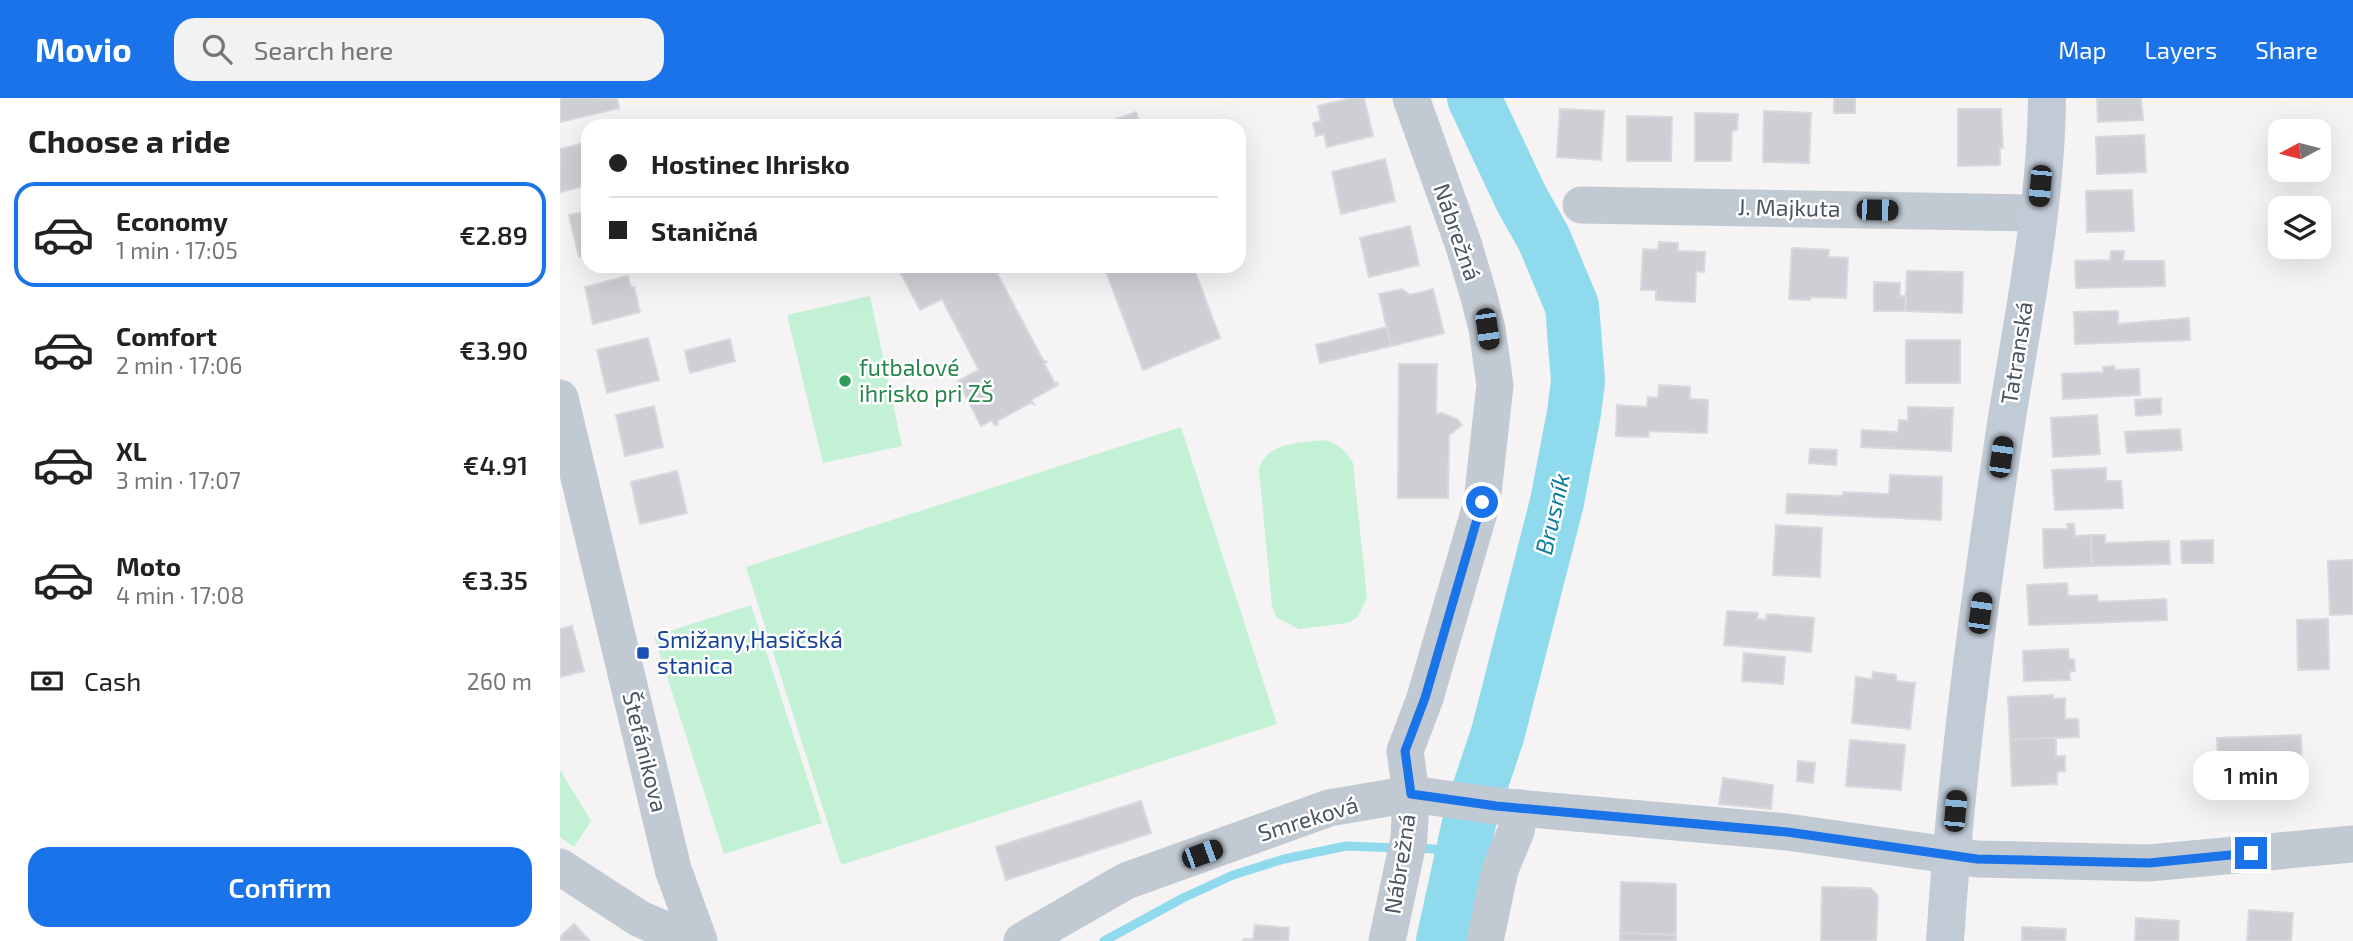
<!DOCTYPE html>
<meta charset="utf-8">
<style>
:root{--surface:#fff;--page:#f2f2f2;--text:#222;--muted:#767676;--line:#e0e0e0;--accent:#1a73e8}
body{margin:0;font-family:"Exo 2",sans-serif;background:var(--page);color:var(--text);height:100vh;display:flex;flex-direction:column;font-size:26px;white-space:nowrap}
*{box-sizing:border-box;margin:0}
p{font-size:23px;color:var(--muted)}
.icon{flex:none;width:38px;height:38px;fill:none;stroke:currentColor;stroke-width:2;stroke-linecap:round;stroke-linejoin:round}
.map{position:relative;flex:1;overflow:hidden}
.side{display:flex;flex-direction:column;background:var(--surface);width:560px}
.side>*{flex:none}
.banner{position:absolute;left:21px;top:21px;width:665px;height:154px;border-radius:21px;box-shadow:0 7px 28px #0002;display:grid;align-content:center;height:154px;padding:0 28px;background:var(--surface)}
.needle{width:46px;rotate:263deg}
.buttons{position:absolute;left:1708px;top:21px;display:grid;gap:14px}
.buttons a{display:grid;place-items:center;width:63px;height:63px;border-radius:14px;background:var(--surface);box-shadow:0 7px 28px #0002;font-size:35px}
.end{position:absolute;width:32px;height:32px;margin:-16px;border:9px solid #1a73e8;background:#fff;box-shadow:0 0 0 4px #fff}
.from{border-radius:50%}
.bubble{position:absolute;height:49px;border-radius:21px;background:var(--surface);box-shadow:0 7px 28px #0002;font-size:23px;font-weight:600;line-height:49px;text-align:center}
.car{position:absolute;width:21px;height:42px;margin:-21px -10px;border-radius:9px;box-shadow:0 0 5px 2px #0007;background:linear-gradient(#222 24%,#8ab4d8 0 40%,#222 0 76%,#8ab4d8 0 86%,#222 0)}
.banner b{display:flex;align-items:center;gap:24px;height:66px;font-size:26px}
.banner b+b{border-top:2px solid var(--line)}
.banner i{width:18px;height:18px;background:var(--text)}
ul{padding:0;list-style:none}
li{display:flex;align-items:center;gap:21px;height:105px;margin:0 14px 10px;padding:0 14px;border:4px solid transparent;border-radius:21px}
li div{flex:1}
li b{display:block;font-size:26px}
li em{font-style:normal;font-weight:600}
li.selected{border-color:var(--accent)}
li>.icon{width:63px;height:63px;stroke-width:1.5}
h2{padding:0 28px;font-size:32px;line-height:84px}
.pay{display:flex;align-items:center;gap:18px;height:77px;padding:0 28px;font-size:26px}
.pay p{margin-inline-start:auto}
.button{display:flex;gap:14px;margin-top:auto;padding:14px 28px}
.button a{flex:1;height:80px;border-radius:21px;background:var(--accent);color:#fff;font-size:28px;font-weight:600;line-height:80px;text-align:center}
header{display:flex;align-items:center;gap:42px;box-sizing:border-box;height:98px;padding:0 35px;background:var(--accent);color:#fff}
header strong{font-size:33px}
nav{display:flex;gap:38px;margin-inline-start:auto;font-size:24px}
.search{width:490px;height:63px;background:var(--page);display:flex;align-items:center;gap:18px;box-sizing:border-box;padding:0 24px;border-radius:21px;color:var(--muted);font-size:26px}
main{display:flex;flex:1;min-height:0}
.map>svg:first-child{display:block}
</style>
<header>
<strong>Movio</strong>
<div class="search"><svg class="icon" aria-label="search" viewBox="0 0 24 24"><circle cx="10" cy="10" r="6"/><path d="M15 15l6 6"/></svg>Search here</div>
<nav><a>Map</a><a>Layers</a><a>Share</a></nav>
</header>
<main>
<section class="side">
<h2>Choose a ride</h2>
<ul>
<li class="selected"><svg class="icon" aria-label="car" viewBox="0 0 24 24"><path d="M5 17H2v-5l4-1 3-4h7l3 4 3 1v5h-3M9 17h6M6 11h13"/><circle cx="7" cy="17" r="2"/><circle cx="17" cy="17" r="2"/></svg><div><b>Economy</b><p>1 min · 17:05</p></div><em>€2.89</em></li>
<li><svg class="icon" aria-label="car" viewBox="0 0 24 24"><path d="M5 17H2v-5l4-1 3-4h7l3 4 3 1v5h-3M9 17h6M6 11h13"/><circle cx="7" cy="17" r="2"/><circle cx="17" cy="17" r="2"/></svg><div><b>Comfort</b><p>2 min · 17:06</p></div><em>€3.90</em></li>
<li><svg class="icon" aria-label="car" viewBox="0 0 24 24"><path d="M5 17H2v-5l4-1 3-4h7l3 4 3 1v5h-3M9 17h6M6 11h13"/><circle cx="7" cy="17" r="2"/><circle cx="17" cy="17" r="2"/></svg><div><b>XL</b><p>3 min · 17:07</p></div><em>€4.91</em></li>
<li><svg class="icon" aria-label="car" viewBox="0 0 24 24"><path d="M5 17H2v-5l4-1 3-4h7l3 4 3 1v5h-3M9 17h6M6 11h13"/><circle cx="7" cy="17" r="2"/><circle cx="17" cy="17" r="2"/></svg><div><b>Moto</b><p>4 min · 17:08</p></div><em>€3.35</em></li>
</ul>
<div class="pay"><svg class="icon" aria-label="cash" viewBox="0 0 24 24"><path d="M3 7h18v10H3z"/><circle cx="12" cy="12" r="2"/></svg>Cash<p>260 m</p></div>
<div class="button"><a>Confirm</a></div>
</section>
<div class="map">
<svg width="1793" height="843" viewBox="0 0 1793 843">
<rect width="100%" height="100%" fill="#f5f3f3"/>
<g fill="#c3f1d5">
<path d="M310,198L342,348L263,365L227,217Z"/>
<path d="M621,329L717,626L281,767L186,469Z"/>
<path d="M765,342C779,346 785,352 793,365L807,500L798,519L788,525L739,531L717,520L712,508L699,371C707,343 741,345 765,342Z"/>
<path d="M191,507L262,725L164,756L94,538Z"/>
<path d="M0,672L31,723L14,749L0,739Z"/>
</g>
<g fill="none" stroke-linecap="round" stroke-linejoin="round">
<g stroke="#90daee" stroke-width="9">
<path d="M855,750L874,751L899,766"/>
<path d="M544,843L623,800L673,777L724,761L786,748L837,750"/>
</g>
<path stroke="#90daee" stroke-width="54" d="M883,843L911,716L938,635L997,404L1014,315L1018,283L1012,208L984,141L961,100L914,0"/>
</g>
<g fill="#cdcfd5" stroke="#d7d9de" stroke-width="2">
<path d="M0,0H57L59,10L0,24Z"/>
<path d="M791,0H804L813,38L767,49L764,36L756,38L753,25L761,23L758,8Z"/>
<rect x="1274" y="0" width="21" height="15"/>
<path d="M1537,0H1581L1583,22L1538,24Z"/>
<path d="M1000,11L1044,13L1041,62L997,59Z"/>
<path d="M1398,11H1441L1443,50H1440V67L1398,68Z"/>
<path d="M1204,13L1251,15L1249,65L1203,64Z"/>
<path d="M576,14L581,28H540L539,27Z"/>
<path d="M1135,15L1178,16L1177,32L1172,33L1171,63H1135Z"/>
<path d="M1067,18L1112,19L1111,63H1067Z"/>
<path d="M1584,37L1586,74L1537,76L1536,39Z"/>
<path d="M28,44V87L0,94V51Z"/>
<path d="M825,61L835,103L781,116L772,74Z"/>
<path d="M1572,92L1574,133L1527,134L1526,93Z"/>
<path d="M28,113V156L19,159L9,117Z"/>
<path d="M850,128L859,167L809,179L800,140Z"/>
<path d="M1099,144L1118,145V153L1145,154L1144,174L1136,173L1135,204L1096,202V192H1081L1083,151L1098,152Z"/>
<path d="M1232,150L1269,152L1268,159L1288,160L1286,200L1250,199V202L1229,201Z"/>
<path d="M1551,153H1564L1563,163H1604L1605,188L1516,190L1515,163L1550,162Z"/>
<path d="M337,168H433L483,262L487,264L484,265L495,286L497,284L498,287L471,302L474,306L470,305L437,323L438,326L435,327L432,322L421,328L398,283L419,272L382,201L360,212Z"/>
<path d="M544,168H633L660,240L583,272Z"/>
<path d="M1347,173L1403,174L1402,215L1345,213Z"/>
<path d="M68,178L71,190L74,189L80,214L33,226L25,189Z"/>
<path d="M1314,184L1340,185V198H1346L1345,213H1314Z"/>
<path d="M842,191L850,197L873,191L884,235L831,248L819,196Z"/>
<path d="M1558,213V226L1629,220L1630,242L1515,246L1514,214Z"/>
<path d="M827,229L831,248L760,265L756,247Z"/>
<path d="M88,240L99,282L47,295L37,252Z"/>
<path d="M170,241L175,263L130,275L125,253Z"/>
<rect x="1346" y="242" width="54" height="43"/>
<path d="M839,266H877L876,316L881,315L897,321L902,327L889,337L888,400H838Z"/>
<path d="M1554,268L1555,272L1579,271L1580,297L1503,301L1502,276L1543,274V269Z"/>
<path d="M1099,287L1130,289V301L1148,302L1147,335L1089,333L1088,339L1056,338L1057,307L1087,309L1088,299L1098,300Z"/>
<path d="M1601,300V316L1576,318L1575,302Z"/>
<path d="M94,308L103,349L65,358L56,317Z"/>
<path d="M1348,309L1393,310L1391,353L1301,349L1302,332L1338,334L1339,322L1348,323Z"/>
<path d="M1537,317L1540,356L1493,359L1491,320Z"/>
<path d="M1620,331L1622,352L1567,355L1565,334Z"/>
<path d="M1250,351L1277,352L1276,367L1249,365Z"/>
<path d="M1546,370V383H1561L1563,410L1495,412L1492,372Z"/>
<path d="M117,373L127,415L80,426L71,384Z"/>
<path d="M1330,377L1382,379L1381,422L1226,415L1227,396L1283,398V394L1329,396Z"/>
<path d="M1507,426H1514L1515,438L1531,437L1532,468L1484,470L1483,431H1508Z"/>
<path d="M1216,427L1262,430L1260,479L1213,477Z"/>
<path d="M1531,437H1545V445L1609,443L1610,466L1532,468Z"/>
<path d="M1653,442V465H1622L1621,443Z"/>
<path d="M1793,462V516L1770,517L1768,463Z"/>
<path d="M1507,485L1508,498L1537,497L1538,504L1606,501L1607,522L1469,527L1467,487Z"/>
<path d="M1167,513L1198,515L1197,521L1206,522L1207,516L1254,520L1251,554L1164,547Z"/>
<path d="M1768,521L1769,571L1738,572L1737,522Z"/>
<path d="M12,528L24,573L0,579V531Z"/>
<path d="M1508,551L1509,561H1514L1515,573L1509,574L1510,582L1464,583L1463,553Z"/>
<path d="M1184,555L1225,559L1223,586L1182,583Z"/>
<path d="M1313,574L1336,577V583L1355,585L1350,631L1292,625L1296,579L1312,581Z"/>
<path d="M1493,597V601L1505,600V621H1518L1519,639L1450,642L1448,599Z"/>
<path d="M1741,637L1742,679L1714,680L1715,684L1701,685V680L1659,681L1657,640Z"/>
<path d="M1496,640V658H1505V673L1497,674V686L1452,688L1450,642Z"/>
<path d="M1290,642L1345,647L1341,692L1286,688Z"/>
<path d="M1238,663L1255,665L1253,685L1237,683Z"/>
<path d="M1163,680L1213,687L1211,711L1159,706Z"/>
<path d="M581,703L591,735L446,782L436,749Z"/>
<path d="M1061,784L1116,786V837L1060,835Z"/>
<path d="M1262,789L1310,790L1318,798L1316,843H1261Z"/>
<path d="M1689,812L1733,815L1731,843H1687Z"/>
<path d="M1576,820L1619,823L1618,843H1575Z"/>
<path d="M14,826L30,843H0V839Z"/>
<path d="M695,827L729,830L728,843H683L684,841H693Z"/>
<path d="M1462,829L1506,831L1505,843H1462Z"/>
<path d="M1060,835L1116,837V843H1060Z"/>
</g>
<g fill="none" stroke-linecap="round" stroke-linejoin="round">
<g stroke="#c1cad2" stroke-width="37">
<path d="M1021,107L1478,115"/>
<path d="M0,300L113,771L139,843"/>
<path d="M0,769L80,821L132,843"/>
<path d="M462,843L566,783L769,710L851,696L936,708L1227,734L1417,761L1589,765L1793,746"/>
<path d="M827,843L849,740L851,696L845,653L865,600L922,404L935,287L927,231L919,199L904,148L851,0"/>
<path d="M925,843L940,772L956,733L960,710"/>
</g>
<path stroke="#c1cbd6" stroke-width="38" d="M1385,843C1396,670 1420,498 1446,326C1463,219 1486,109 1487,0"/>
</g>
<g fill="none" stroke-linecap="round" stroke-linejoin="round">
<path stroke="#1a73e8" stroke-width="9" d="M922,404L865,600L845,653L851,696L936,708L1227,734L1417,761L1589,765L1691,755"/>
</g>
<circle fill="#2e9e5b" stroke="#fff" stroke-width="2.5" cx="285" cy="283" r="7"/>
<rect fill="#1a4fb4" stroke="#fff" stroke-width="2.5" x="76" y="548" width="14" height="14" rx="3.5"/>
<g text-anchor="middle" stroke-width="5" stroke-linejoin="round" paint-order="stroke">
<g font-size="23" fill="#4a5661" stroke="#fff">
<text transform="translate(1229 110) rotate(1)" y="8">J. Majkuta</text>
<text transform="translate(897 134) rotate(71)" y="8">Nábrežná</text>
<text transform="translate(1457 255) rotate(-81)" y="8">Tatranská</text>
<text transform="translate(85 654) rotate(76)" y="8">Štefánikova</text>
<text transform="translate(748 721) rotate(-17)" y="8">Smreková</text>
<text transform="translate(840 766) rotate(-81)" y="8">Nábrežná</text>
</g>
<g font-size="23" fill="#27864d" stroke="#fff" text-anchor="start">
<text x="299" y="278">futbalové<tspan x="299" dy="26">ihrisko pri ZŠ</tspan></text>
</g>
<g font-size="23" fill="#164399" stroke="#fff" text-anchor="start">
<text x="97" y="550">Smižany,Hasičská<tspan x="97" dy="26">stanica</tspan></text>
</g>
<g font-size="24" font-style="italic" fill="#0c7c9b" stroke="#fff">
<text transform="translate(993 416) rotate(-77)" y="8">Brusník</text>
</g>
</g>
</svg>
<div class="buttons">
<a><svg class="needle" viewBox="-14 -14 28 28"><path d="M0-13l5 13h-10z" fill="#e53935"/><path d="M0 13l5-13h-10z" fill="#767676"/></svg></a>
<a><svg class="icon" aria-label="layers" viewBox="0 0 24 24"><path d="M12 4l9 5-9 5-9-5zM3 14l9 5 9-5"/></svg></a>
</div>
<i class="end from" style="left:922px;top:404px"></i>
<i class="end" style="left:1691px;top:755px"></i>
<div class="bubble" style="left:1633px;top:653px;width:116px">1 min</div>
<i class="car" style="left:1480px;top:88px;rotate:185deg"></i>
<i class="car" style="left:1317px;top:112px;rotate:91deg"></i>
<i class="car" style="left:927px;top:231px;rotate:172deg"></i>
<i class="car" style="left:1441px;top:359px;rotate:8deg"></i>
<i class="car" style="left:1420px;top:515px;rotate:8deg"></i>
<i class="car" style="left:1395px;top:713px;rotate:5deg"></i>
<i class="car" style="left:642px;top:756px;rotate:70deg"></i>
<div class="banner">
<b><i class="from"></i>Hostinec Ihrisko</b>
<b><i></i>Staničná</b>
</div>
</div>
</main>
